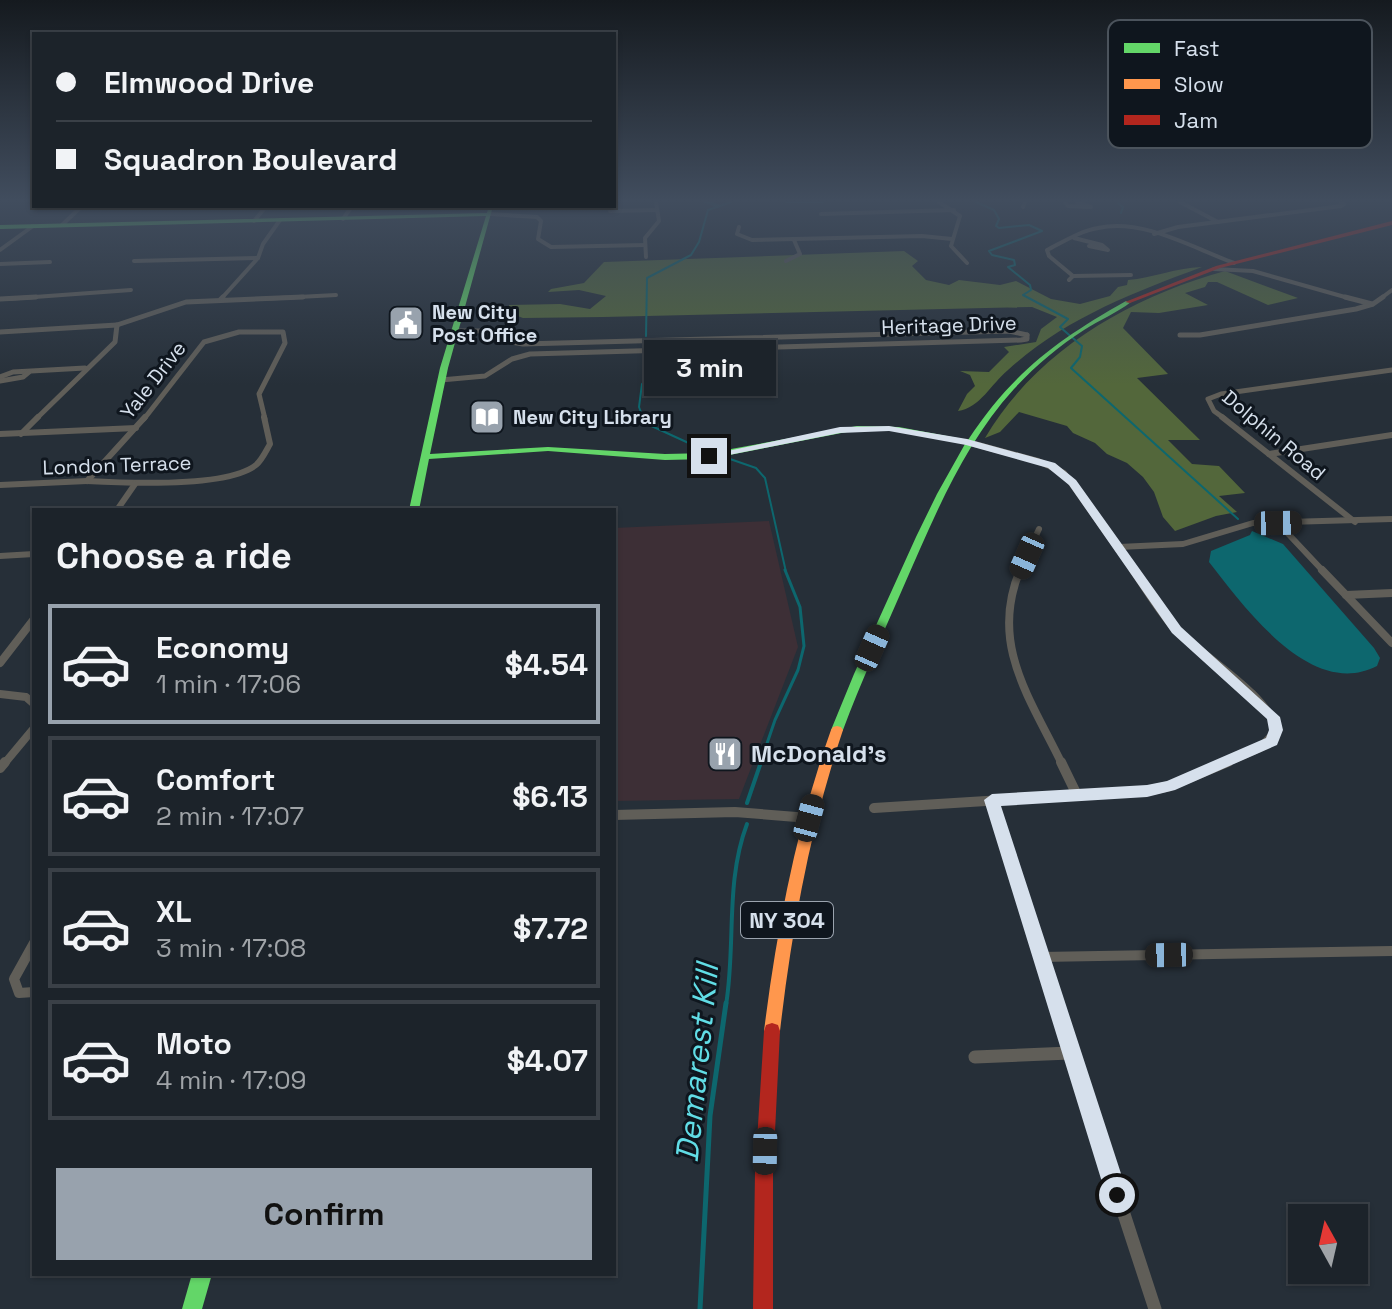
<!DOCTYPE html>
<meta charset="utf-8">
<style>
:root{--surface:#1c232a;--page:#292f36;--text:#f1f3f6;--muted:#a0a4a8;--line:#3a4047;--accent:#98a2ad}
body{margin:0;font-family:"Space Grotesk",sans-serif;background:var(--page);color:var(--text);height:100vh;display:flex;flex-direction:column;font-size:30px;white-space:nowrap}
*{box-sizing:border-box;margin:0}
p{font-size:26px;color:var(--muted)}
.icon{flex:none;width:44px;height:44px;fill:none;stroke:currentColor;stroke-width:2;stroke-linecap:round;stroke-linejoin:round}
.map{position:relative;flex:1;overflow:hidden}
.sheet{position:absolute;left:32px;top:508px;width:584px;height:768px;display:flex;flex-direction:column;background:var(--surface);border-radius:0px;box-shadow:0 2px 6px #0004,0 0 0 2px var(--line)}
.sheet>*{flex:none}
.guide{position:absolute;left:32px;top:32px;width:584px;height:176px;border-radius:0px;box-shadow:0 2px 6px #0004,0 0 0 2px var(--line);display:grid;align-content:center;height:176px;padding:0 24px;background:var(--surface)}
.needle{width:52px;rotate:352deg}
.fabs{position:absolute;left:1288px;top:1204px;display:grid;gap:16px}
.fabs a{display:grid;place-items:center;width:80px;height:80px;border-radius:0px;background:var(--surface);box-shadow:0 2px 6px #0004,0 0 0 2px var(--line);font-size:40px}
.end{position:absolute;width:36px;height:36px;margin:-18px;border:10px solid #d6e0ec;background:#111;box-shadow:0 0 0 4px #111}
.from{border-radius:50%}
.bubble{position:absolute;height:56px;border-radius:0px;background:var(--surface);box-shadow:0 2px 6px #0004,0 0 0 2px var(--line);font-size:26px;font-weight:800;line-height:56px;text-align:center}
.car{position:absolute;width:24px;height:48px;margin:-24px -12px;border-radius:10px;box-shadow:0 0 6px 2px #0007;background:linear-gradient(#222 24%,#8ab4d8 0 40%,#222 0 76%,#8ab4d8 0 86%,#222 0)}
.guide b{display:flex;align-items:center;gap:28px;height:76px;font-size:30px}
.guide b+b{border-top:2px solid var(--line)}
.guide i{width:20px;height:20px;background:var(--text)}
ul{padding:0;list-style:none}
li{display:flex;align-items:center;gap:24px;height:120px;margin:0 16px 12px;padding:0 8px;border:4px solid var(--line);border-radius:0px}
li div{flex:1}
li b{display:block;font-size:30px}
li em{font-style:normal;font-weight:800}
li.selected{border-color:var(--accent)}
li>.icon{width:72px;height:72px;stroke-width:1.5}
h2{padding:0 24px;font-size:36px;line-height:96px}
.button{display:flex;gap:16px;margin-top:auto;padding:16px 24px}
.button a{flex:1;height:92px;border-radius:0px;background:var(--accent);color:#111;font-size:32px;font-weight:800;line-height:92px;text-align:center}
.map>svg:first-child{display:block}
</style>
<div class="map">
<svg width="1392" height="1309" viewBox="0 0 1392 1309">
<rect width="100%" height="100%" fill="#262f38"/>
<path fill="#3d2f36" d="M769,521L798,647L739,799L614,801V528Z"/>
<g fill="#53673b">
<path d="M904,251L918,261L912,266L926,280L949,285L959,280L1000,285L1016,281L1051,299L1080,304L1110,296L1118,287L1127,285L1128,280C1153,278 1174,268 1202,267C1132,293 1064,319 1008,370C991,384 980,408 958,411L967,394L975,386L970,375L960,371L989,372L1009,352L1004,347L1036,342L1041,329L1057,317L1032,307L603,317L523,318L509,313V305L560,304L590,309L606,296L579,290L548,292L551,289L584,283L604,262Z"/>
<path d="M1225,271L1298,298L1268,305L1217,282H1208L1205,287L1185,293L1208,305L1159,313L1131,312L1123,328L1168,374L1137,378L1200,440H1168L1192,464L1219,466L1245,493L1219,496L1237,512L1216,516L1175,531L1163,517L1154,492L1143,477L1127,463L1107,454L1095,443L1073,433L1067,426L1019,412L1000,432L985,438C1036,351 1130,297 1225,271Z"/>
</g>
<path fill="#0d676e" d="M1252,531L1283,544L1374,648L1380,658L1377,666C1311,700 1245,608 1209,562L1211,551L1250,535Z"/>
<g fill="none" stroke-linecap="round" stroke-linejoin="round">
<g stroke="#0d676e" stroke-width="2">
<path d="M786,202H823"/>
<path d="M976,202L994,210L999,219L996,226L999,228L1029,225L1042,231L989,251L992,255L1014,260L1015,265L1008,267L1030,285L1031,290L1023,295L1068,319L1060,327L1082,346L1080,357L1071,368L1238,519"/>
<path d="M1118,203L1123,207L1121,213"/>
<path d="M646,336L647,278L691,255L699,242L708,210L731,202"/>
<path d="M649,356L648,379L642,384L639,407L645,423L706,451"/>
<path d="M730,459L756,468L765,478L786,572"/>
</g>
<path stroke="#0d676e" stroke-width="3" d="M760,764L775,720L798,670L804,646L800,607L785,570"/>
<g stroke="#0d676e" stroke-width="4">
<path d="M747,803L761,762"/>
<path d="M726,1005C736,945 725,882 747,824"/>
</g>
<path stroke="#0d676e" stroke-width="5" d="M700,1309L710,1116L726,1003"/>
<path fill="#0d676e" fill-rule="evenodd" d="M703,202H713L722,206L718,208Z"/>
<g stroke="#605e58" stroke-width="4">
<path d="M939,202L960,216L951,246L967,263"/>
<path d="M1065,202L1068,206L1091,207L1077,202"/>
<path d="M1180,202L1218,222"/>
<path d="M1023,207L1025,202"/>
<path d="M610,211L657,210"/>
<path d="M489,214L537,217L541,221L538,239L551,247L645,245"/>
<path d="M821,214L954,210"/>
<path d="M343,219L352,206"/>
<path d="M254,221L264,209"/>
<path d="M62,225L82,206"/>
<path d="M739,227L737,234L752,240L922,236L952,239"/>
<path d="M1154,234L1178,227L1341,206L1344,204L1341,202"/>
<path d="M1074,238L1102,245L1108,250L1089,246L1095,245"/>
<path d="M0,250L33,226"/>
<path d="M646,257L645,238L659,221L656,202"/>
<path d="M134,261L258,258"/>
<path d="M786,261L800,254L794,240"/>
<path d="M0,264L50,262"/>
<path d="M1214,269L1253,271L1352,299"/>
<path d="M1073,276L1131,275"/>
<path d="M1069,280L1073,276L1049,256L1047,250C1063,242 1080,231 1098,228C1143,218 1193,248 1234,263"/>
<path d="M7,299L131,290"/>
<path d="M221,299L258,258L263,244L280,220"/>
<path d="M260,299L336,295"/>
<path d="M1380,299L1392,290"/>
</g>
<g stroke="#605e58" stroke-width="5">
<path d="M1345,297L1372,304"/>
<path d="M0,299L36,297"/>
<path d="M221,299L223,297"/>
<path d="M453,331H491L506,341L523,344L1009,331L1027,335"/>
<path d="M0,332L117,325L186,302L303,297"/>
<path d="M1180,335H1200L1356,309L1373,304L1383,297"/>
<path d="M0,377L13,372L85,368"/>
<path d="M441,380L485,376L512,359L530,354L1021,340L1027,339V335"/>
<path d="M0,381L23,377L29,372"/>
<path d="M36,419L115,342L117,325"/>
<path d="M144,419L204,342L239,332H283L285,343L259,394L265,419"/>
<path d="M1225,419L1214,411L1208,399L1221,394L1392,370"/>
</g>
<g stroke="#605e58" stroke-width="6">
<path d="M1222,417L1355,522"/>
<path d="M0,434L136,428"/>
<path d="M21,434L38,417"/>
<path d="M967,442L1038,461L1064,473L1134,572"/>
<path d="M1269,454L1392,435"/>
<path d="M87,481C124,483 227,488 256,465C262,460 266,451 270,444L264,417"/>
<path d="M87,481L145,417"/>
<path d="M0,485L87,481"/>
<path d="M117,510L135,484"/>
<path d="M1278,523L1324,572"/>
<path d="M1119,547L1183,544L1253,523L1392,519"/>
<path d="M0,556L34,554"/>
<path d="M1019,572L1039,529"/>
</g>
<g stroke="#605e58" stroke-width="8">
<path d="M1020,570C989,644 1030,698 1062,764"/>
<path d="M1133,570C1147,590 1160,613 1177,631C1200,654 1276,700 1275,732L1260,748L1223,764"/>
<path d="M1322,570L1392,643"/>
<path d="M1346,595L1392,593"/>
<path d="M0,663L34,619"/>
<path d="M0,694L26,697L34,704"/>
<path d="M4,764L34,728"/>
</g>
<g stroke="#605e58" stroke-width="10">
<path d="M1061,762L1077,795"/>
<path d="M0,768L5,762"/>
<path d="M992,800L1055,1005"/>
<path d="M874,808L1147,791L1170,786L1228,762"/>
<path d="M614,815L735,812L809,818"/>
<path d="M34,943L14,979L19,993L34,992"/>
<path d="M1041,957L1392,951"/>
</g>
<g stroke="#605e58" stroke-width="13">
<path d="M1055,1003L1155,1309"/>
<path d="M975,1057L1070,1053"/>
</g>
<g fill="#63d668" fill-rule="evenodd">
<path d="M489,206H493L448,368L430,454L548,447L665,454L709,453L857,426L899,427L968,440C1012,373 1057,340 1126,301L1131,302C1117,313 1099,320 1084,330C1059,346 1035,366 1014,389C962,446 933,520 902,590C882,636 861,682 843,730L841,733H833L831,730L854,674L916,537L937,494L965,444L899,431L857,430L709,459L665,460L548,451L429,459L419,510H409L440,368L486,216L0,229V225L487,213Z"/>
<path d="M192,1274H212L202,1309H182Z"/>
</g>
<path fill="#ff974d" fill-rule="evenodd" d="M837,726L841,727L843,730C810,828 792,928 780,1031L778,1037L772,1039L766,1037L764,1031C777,928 796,828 831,730L833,727Z"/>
<g fill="#b3261e" fill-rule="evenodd">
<path d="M1392,221V225L1220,268L1130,303L1125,302L1216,266Z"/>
<path d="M772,1023L778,1025L780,1031L773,1172V1309H753L755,1172L764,1031L766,1025Z"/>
</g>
</g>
<linearGradient id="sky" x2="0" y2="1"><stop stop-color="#151a1f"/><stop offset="0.52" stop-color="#414d5e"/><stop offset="1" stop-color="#414d5e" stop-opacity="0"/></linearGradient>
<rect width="1392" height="385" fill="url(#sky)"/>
<path fill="#d6e0ec" d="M889,426L967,439L1055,463L1076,480L1181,627L1280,717L1283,730L1277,745L1175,790L1147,797L1001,806L1128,1195L1124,1203L1117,1206L1109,1203L1106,1195L984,800L992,794L1147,785L1167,781L1266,738L1269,730L1267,719L1172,633L1069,485L1048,468L966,445L889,431L840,433L709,459L704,456L840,427Z"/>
<defs>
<symbol id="civic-square" viewBox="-11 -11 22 22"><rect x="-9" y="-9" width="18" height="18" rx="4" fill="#98a2ad" stroke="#0f161e"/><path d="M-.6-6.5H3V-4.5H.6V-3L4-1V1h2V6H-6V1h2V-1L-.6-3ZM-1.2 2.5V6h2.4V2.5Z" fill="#fff"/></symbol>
<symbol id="library-square" viewBox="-11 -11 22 22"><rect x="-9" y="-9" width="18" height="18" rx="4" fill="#98a2ad" stroke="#0f161e"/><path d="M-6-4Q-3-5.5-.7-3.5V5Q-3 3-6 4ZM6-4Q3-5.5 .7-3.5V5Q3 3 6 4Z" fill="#fff"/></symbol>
<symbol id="restaurant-square" viewBox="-11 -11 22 22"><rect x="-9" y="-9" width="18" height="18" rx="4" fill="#98a2ad" stroke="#0f161e"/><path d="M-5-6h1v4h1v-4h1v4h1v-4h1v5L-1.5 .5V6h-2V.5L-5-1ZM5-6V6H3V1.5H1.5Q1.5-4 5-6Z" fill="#fff"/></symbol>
</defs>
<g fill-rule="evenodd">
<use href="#civic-square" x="386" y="303" width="40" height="40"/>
<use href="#library-square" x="467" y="397" width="40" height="40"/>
<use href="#restaurant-square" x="705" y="734" width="40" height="40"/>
</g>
<g text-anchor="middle" stroke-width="6" stroke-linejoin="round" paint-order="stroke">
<g font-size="20" font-weight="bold" fill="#d6e0ec" stroke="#0f161e" text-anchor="start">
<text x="432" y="319">New City<tspan x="432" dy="23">Post Office</tspan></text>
<text x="513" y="424">New City Library</text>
</g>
<g font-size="20" fill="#d6e0ec" stroke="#0f161e">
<text transform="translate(949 325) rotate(-2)" y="7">Heritage Drive</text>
<text transform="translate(153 380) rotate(-52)" y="7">Yale Drive</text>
<text transform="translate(1274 435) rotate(40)" y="7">Dolphin Road</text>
<text transform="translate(117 465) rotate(-2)" y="7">London Terrace</text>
</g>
<rect fill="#0f161e" stroke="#9aa3ae" stroke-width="2" x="741" y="902" width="92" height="36" rx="6"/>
<g font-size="22" font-weight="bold" fill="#d6e0ec">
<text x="787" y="928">NY 304</text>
</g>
<g font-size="24" font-weight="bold" fill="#d6e0ec" stroke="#0f161e" text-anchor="start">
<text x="751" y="762">McDonald's</text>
</g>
<g font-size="32" font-style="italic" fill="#61dde6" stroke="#0f161e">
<text transform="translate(697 1063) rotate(-84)" y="11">Demarest Kill</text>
</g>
</g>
<rect x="1108" y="20" width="264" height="128" rx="12" fill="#0f161e" stroke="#4b535c" stroke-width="2"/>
<rect x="1124" y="43" width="36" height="10" fill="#63d668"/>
<rect x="1124" y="79" width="36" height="10" fill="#ff974d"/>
<rect x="1124" y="115" width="36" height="10" fill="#b3261e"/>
<g font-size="22" fill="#d6e0ec">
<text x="1174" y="56">Fast</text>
<text x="1174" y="92">Slow</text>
<text x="1174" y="128">Jam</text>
</g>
</svg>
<div class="fabs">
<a><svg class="needle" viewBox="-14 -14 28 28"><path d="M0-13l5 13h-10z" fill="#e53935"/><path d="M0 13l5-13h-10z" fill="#a0a4a8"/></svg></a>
</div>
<i class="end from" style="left:1117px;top:1195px"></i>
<i class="end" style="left:709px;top:456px"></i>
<div class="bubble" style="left:644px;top:340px;width:132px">3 min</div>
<i class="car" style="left:1278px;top:523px;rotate:89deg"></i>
<i class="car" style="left:1027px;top:556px;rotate:204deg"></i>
<i class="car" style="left:872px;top:648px;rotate:24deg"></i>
<i class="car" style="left:809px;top:818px;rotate:15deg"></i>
<i class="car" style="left:1169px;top:955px;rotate:269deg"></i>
<i class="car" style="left:765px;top:1151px;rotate:181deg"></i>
<div class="guide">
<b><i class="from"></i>Elmwood Drive</b>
<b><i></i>Squadron Boulevard</b>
</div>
<section class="sheet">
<h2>Choose a ride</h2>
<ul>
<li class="selected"><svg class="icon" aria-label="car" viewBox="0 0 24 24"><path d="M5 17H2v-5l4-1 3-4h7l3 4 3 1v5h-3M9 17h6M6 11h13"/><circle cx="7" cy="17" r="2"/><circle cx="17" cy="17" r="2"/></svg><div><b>Economy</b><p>1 min · 17:06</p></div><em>$4.54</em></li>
<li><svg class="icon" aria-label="car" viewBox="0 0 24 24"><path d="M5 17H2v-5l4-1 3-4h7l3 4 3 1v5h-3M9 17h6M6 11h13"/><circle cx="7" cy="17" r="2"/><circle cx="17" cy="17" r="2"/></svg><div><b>Comfort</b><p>2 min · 17:07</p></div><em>$6.13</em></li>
<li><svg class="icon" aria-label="car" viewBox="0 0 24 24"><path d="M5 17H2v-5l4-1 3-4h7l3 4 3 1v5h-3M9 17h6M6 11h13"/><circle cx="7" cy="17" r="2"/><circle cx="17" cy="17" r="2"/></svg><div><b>XL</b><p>3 min · 17:08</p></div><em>$7.72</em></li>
<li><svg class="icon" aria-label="car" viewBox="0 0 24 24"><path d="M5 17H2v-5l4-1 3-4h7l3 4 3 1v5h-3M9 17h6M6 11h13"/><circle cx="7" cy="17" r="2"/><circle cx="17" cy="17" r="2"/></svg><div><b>Moto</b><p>4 min · 17:09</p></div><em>$4.07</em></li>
</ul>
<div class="button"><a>Confirm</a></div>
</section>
</div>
